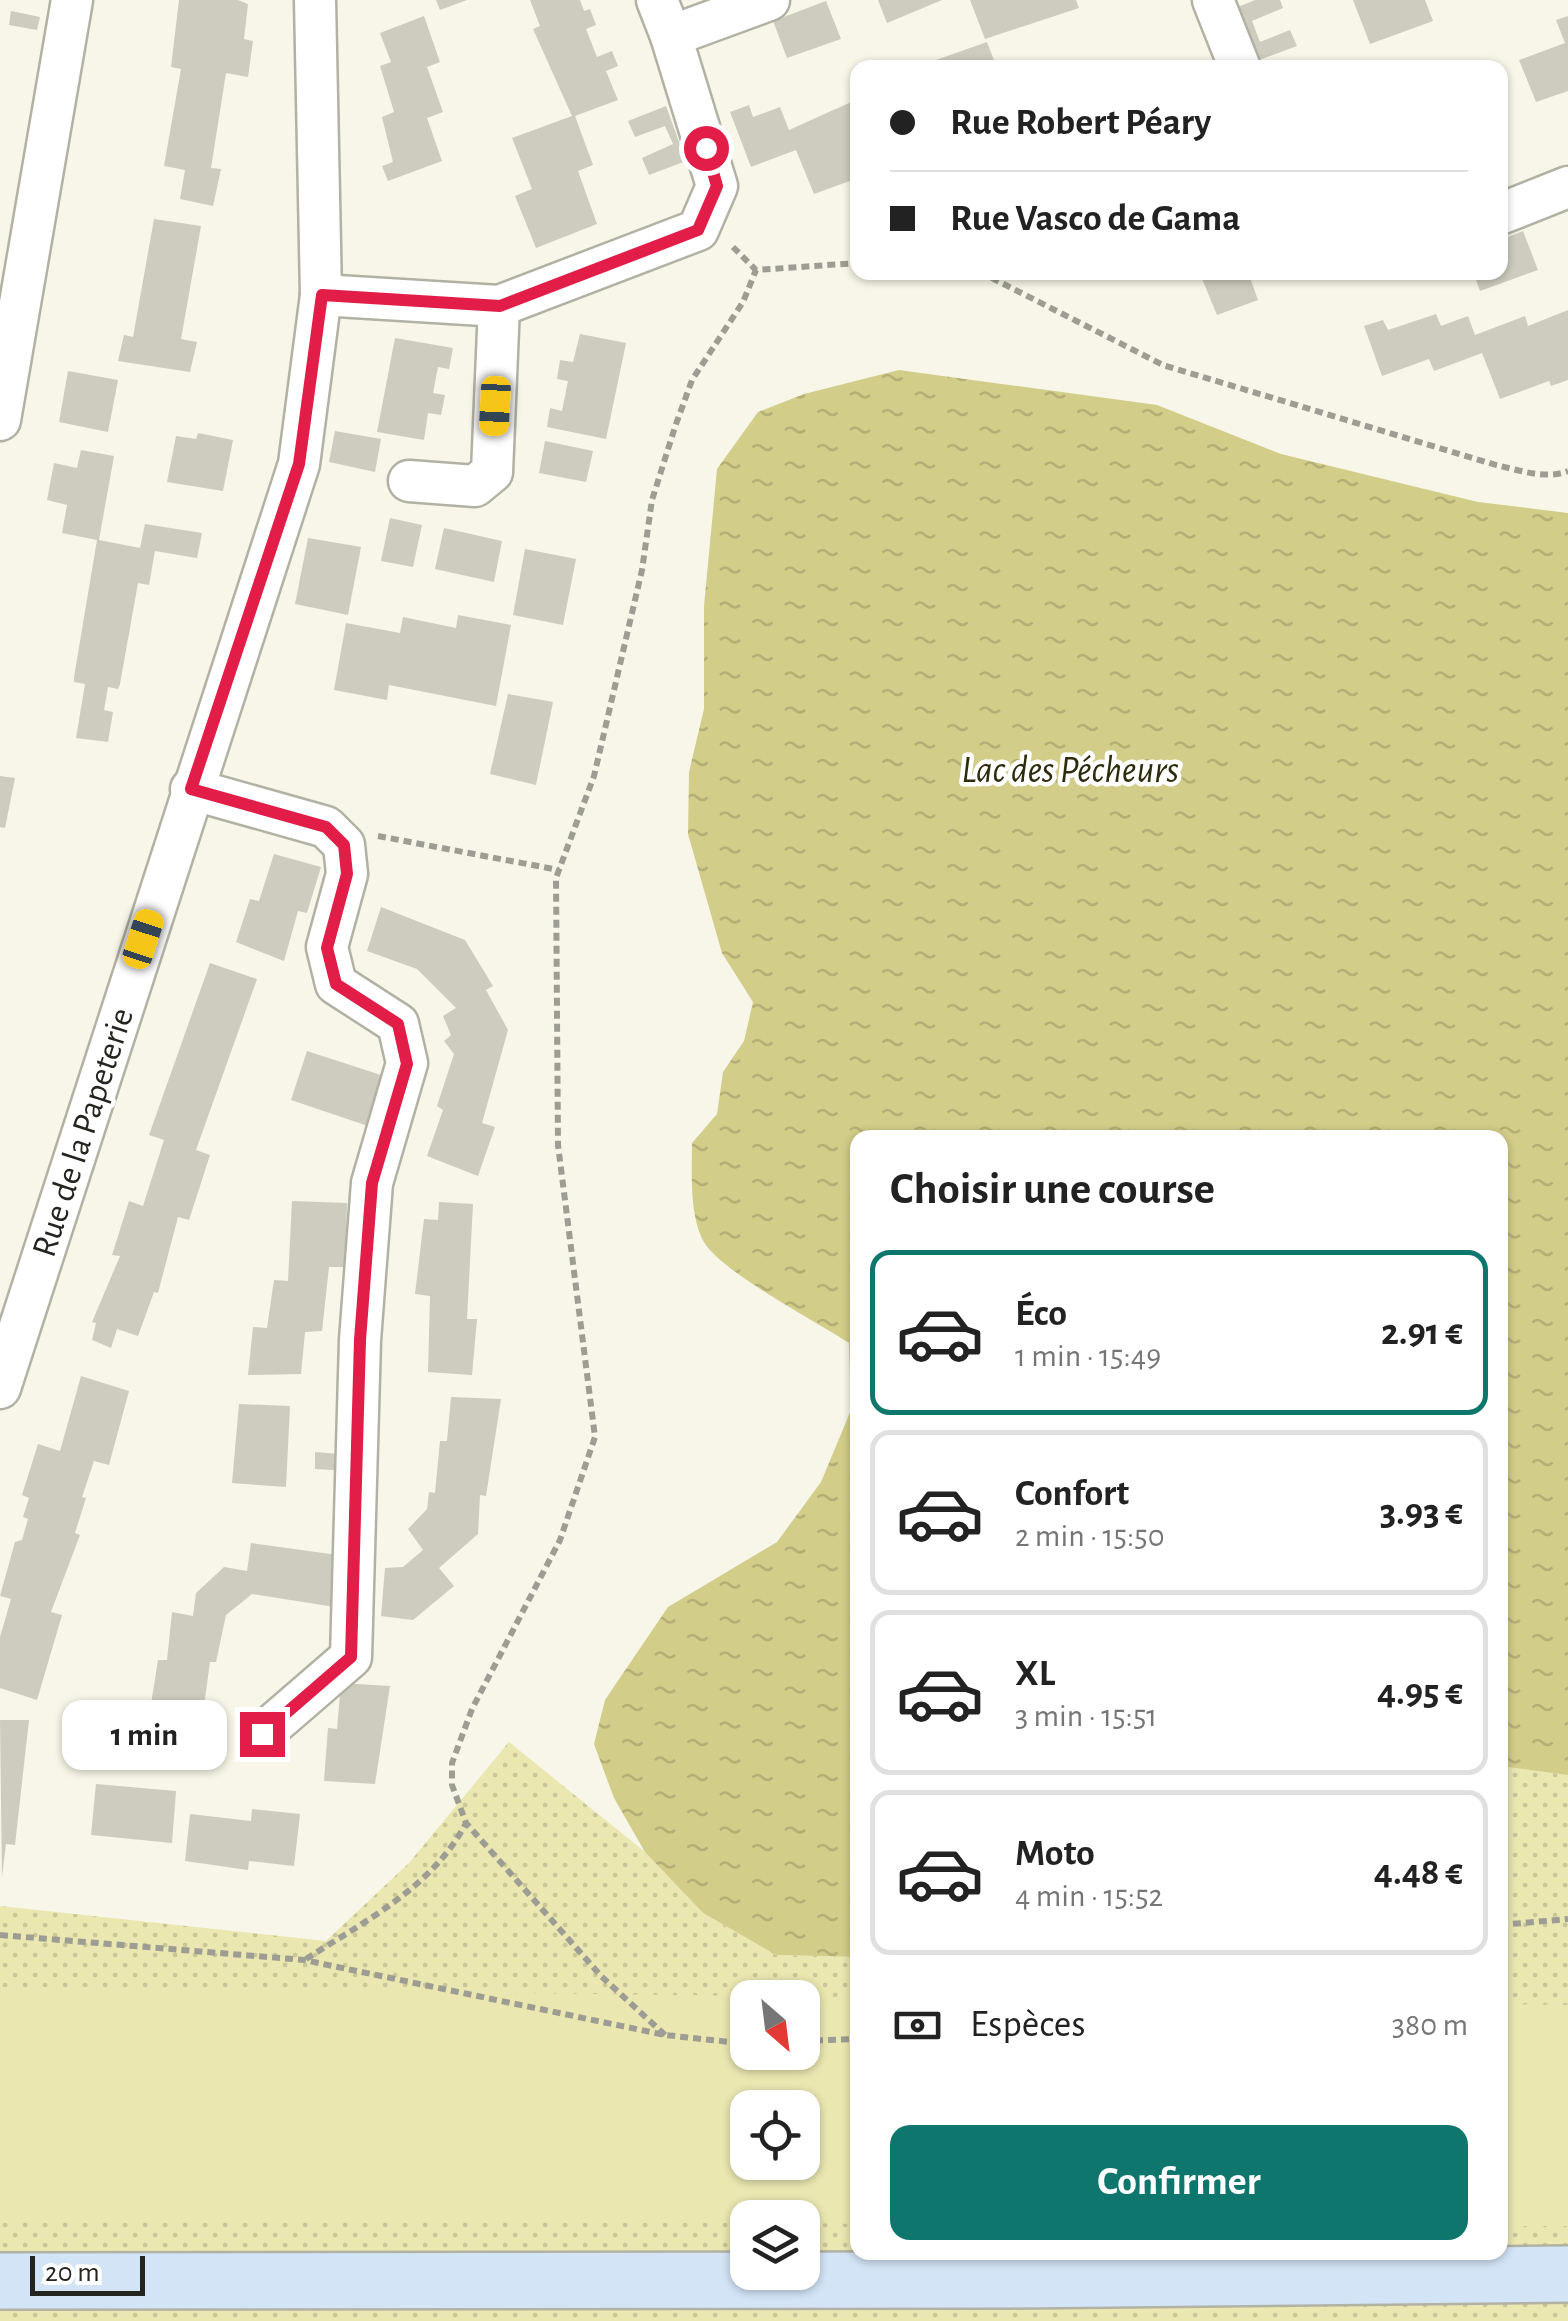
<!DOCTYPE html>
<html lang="fr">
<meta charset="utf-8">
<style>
:root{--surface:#fff;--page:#f6f6f6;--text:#222;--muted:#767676;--line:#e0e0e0;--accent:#0f766e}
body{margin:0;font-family:"Alegreya Sans",sans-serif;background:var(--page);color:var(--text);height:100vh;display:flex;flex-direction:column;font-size:38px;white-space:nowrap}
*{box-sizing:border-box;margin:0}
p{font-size:32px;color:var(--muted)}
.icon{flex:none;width:55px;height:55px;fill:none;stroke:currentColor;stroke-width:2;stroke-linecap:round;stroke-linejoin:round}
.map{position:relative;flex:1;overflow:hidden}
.panel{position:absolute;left:850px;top:1130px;width:658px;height:1130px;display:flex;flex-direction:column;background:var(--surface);border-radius:20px;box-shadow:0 2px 8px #0004}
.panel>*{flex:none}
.top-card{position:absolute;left:850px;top:60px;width:658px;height:220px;border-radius:20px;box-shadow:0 2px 8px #0004;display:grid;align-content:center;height:220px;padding:0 40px;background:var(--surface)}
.needle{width:65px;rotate:152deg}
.fabs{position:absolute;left:730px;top:1980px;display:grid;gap:20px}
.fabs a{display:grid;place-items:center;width:90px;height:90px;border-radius:20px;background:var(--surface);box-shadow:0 2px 8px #0004;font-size:50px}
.scale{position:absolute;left:30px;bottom:25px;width:115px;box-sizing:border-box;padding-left:10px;border:5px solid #25251f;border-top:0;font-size:28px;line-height:35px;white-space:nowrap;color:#25251f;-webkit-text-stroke:8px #fff;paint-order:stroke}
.end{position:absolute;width:45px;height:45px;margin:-22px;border:12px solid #e11d48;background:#fff;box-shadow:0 0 0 5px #fff}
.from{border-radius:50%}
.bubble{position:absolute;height:70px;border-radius:20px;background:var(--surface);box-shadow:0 2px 8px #0004;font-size:32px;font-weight:600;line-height:70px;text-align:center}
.car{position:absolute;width:30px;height:60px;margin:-30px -15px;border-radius:12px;box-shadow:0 0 8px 2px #0007;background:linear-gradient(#f5c518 24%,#345 0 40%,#f5c518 0 76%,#345 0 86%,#f5c518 0)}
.top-card b{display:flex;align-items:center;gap:35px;height:95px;font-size:38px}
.top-card b+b{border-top:2px solid var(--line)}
.top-card i{width:25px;height:25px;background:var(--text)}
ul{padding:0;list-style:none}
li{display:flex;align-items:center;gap:30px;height:165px;margin:0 20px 15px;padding:0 20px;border:5px solid var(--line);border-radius:20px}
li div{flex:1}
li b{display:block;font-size:38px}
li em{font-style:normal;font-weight:600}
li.current{border-color:var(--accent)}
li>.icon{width:90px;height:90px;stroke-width:1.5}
h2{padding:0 40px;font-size:45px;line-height:120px}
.pay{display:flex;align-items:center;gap:25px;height:110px;padding:0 40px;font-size:38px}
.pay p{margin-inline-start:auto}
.primary-button{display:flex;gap:20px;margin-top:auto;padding:20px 40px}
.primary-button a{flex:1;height:115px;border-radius:20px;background:var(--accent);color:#fff;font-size:40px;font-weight:600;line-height:115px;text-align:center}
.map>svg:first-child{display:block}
</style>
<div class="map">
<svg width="1568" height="2321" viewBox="0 0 1568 2321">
<defs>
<pattern id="grass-dots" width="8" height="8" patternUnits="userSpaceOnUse" patternTransform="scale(2.5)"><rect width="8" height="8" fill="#eae7b1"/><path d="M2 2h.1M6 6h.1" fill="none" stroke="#c9c698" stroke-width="1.8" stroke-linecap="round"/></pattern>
<pattern id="water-ripples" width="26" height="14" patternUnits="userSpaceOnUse" patternTransform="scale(2.5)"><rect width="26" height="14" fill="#d2cd88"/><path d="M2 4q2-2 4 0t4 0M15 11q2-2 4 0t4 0" fill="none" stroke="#b4b075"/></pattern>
</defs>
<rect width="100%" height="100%" fill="#f7f6e8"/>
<path fill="url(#grass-dots)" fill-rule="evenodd" d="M509,1742L645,1852L703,1913L776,1955L857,1957L858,2252H1500V1766L1568,1775V2321H0V1906L326,1941L409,1863ZM748,1998H802V2052H748ZM748,2108H802V2162H748ZM748,2218H802V2272H748Z"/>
<g fill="#eae7b1" fill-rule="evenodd">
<path d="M0,1987L857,1997V2224L803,2223L802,2218H748L747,2223L0,2220ZM748,1998H802V2052H748ZM748,2108H802V2162H748Z"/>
<path d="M1500,2004L1568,2005V2226H1500Z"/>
</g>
<path fill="url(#water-ripples)" d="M899,370L1157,405L1281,454L1478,502L1568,513V1775L1500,1766V1138H858L857,1957L776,1955L703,1913L645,1852L614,1798L594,1744L605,1700L668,1607L777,1542L821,1482L851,1410L849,1343C817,1322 720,1271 704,1242C689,1216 692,1172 692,1143L717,1114L723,1072L744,1041L753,1002L722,953L688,834L689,772L704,709V606L717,469L758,412L804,394Z"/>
<g fill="#cdccbe">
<path d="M179,0H238L248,4L244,39L253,41L248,77L226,73L211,168L221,169L213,206L180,199L185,170L164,166L181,69L171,67Z"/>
<path d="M436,0H467L440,10Z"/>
<path d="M530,0H580L584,11L590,9L596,25L586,29L597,57L612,51L618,66L606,71L618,100L575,116L593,165L578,171L597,224L536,248L515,196L532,189L512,138L572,116L533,29L540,26Z"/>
<path d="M878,0H942L887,23Z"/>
<path d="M970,0H1076L1079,8L985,39Z"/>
<path d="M1255,0H1280L1283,8L1252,21L1260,42L1290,30L1297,46L1259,60L1238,7Z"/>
<path d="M1353,0H1425L1433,21L1370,44Z"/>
<path d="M826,1L841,39L787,58L773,21Z"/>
<path d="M11,11L40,17L37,30L9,25Z"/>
<path d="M424,16L440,62L427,67L443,112L427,118L442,161L388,181L382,166L393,162L382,117L394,112L380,66L391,62L380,33Z"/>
<path d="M1568,16V91L1536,102L1519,60L1565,43L1556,20Z"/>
<path d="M987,42L997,68H939L936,60Z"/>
<path d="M858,99V178L814,194L796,150L751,167L730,112L749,105L753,117L780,107L789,130Z"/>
<path d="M666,106L686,161L649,175L642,158L673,144L665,126L635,137L628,121Z"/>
<path d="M154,219L201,226L181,339L197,342L190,372L118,361L124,335L133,337Z"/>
<path d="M1523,231L1538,270L1480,291L1473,272H1500V240Z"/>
<path d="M1185,272H1248L1258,300L1217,315L1200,274L1187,278Z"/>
<path d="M1568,310V380L1551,386L1549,381L1500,399L1482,353L1434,371L1429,359L1382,376L1364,326L1383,320L1388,330L1436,314L1441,326L1468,316L1475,335L1525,316L1528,326Z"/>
<path d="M580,334L626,343L606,439L547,427L550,408L562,411L568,381L557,379L560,360L573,362Z"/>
<path d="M395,338L453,348L449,369L438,367L433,393L445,395L441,415L428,413L424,440L377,432Z"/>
<path d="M68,371L118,380L108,432L59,422Z"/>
<path d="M335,431L381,439L375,472L329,462Z"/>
<path d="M198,433L233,440L223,491L167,482L176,436L196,439Z"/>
<path d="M545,441L593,451L586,482L539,473Z"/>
<path d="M81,450L114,456L99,540L140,548L145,524L202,533L197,558L155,551L149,585L138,583L120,684L118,689L108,687L104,710L113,712L108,742L76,738L85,684L74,682V677L97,540L62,533L67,505L47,500L54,463L77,468Z"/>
<path d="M390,518L422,525L413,567L381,561Z"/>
<path d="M444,528L502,541L494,582L435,569Z"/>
<path d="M308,538L361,547L348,615L295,604Z"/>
<path d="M525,549L576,559L563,625L513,615Z"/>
<path d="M458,615L511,625L496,706L389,685L387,700L334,690L346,623L400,633L403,617L456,628Z"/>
<path d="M508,694L553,702L536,785L490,774Z"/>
<path d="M0,776L15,778L5,828L0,827Z"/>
<path d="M274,854L321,867L307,913L298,911L284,961L236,942L250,899L259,901Z"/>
<path d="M381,907L465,940L493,986L486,990L508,1030L482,1123L495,1127L478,1176L427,1156L443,1110L437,1106L454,1054L444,1041L451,1035L443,1016L456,1008L417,969L367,951Z"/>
<path d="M210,963L257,979L196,1150L210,1155L189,1220L178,1217L158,1293L154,1292L138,1336L117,1329L111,1348L92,1340L96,1323L92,1322L120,1256L112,1255L129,1201L143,1206L164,1140L149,1135Z"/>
<path d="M307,1051L384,1076L371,1127L291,1100Z"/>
<path d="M292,1201L347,1203L345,1267H329L322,1331L305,1332L301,1374L248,1375L253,1327L267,1328L274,1280L288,1281Z"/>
<path d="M439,1202L473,1204L467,1319H477L472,1375L428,1372L430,1296L415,1294L424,1219L438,1220Z"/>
<path d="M81,1376L129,1391L109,1465L94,1461L82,1497L86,1498L75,1533L80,1535L51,1612L62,1615L37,1700L0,1688V1637L11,1599L0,1596L15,1542L22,1540L28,1519L23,1517L29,1498L22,1495L38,1444L60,1451Z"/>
<path d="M451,1397L501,1399L486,1496L480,1495L478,1534L439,1568L454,1586L413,1620L381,1616L385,1568L403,1567L423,1550L408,1529L427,1509L429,1492L435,1493L440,1441H447Z"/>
<path d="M239,1404L290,1406L286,1487L232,1483Z"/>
<path d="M315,1452L351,1455L350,1471L315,1469Z"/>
<path d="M251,1543L345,1556L341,1608L252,1594L226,1615L216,1662H210L204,1706L151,1704L158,1660H167L172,1612L193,1616L196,1593L224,1567L247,1571Z"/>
<path d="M341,1683L390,1686L375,1784L324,1781L328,1728L337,1729Z"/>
<path d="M0,1720H29L15,1845L6,1844L2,1877Z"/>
<path d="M170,1721L209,1724L204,1762L168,1758Z"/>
<path d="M96,1784L176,1791L172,1843L91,1835Z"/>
<path d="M252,1809L300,1814L294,1866L249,1861L248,1870L185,1861L190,1814L251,1821Z"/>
</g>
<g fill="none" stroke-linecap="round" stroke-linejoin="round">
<defs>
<g id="minor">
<path d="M657,0L671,36"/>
<path d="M1213,0L1240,68"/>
<path d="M1500,214L1568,187"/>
<path d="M321,295L499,306L698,230L717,186L671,36L769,0"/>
<path d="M0,420L72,0"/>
<path d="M409,481L475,486L492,472L499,306"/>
<path d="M191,789L326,827L344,845L347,874L327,947L336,984L398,1024L407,1063L372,1183L360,1340L351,1657L262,1734"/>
<path d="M0,1388L299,464L321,295L315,0"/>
</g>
<path id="secondary" d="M0,2281L1006,2280L1568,2274"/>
</defs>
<use href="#minor" stroke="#b2b2a4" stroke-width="45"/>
<use href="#secondary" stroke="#b2b2a4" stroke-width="60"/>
<g stroke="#9e9d93" stroke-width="6" stroke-dasharray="8 5" stroke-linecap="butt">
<path d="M733,247L756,270L858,263"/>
<path d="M980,272L1163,365L1496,465C1519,470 1546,480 1568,471"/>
<path d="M378,836L559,870"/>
<path d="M1500,1925L1568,1919"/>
<path d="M0,1935L304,1960L665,2035L748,2044"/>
<path d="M306,1959C365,1921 433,1887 466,1823"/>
<path d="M665,2035L601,1976L466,1823L452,1785V1763L472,1709L560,1540L595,1437L558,1145L556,878L594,776L642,570L652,500L675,427L692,380L743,302L756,270"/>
<path d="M802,2041L858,2039"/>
</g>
<use href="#minor" stroke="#fff" stroke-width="40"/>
<use href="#secondary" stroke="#d2e4f6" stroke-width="55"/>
</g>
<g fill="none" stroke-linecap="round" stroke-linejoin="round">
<path stroke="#e11d48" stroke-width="12" d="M262,1734L351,1657L360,1340L372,1183L407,1064L398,1024L336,984L327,948L347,874L344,845L326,827L191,789L299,464L322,295L500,306L698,230L717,186L706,148"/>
</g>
<g text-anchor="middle" stroke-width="9" stroke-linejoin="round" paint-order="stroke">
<g font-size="35" fill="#25251f" stroke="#fff">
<text transform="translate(82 1132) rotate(-72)" y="12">Rue de la Papeterie</text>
</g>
<g font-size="38" font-style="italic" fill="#2e2c0d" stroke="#fff">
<text x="1070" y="782">Lac des Pécheurs</text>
</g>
</g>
</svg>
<div class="fabs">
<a><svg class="needle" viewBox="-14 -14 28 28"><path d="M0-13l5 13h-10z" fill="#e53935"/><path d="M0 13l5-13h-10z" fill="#767676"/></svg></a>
<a><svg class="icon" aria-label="locate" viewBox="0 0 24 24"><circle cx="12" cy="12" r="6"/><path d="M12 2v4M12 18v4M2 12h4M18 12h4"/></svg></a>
<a><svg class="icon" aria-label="layers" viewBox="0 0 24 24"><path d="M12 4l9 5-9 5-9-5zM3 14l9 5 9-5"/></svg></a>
</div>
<div class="scale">20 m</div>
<i class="end from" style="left:706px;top:148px"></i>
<i class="end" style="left:262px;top:1734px"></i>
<div class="bubble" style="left:62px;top:1700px;width:165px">1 min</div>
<i class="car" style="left:495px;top:406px;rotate:183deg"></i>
<i class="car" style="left:143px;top:939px;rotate:18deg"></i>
<div class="top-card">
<b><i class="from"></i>Rue Robert Péary</b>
<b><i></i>Rue Vasco de Gama</b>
</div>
<section class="panel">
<h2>Choisir une course</h2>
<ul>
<li class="current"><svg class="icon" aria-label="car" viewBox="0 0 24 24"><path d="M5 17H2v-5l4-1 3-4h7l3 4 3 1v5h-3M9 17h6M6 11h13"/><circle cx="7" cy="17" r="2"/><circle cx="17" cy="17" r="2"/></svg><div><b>Éco</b><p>1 min · 15:49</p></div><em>2.91 €</em></li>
<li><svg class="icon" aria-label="car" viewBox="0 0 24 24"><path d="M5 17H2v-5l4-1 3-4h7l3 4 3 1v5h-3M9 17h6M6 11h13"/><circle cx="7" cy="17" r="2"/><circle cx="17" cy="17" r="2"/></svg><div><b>Confort</b><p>2 min · 15:50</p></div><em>3.93 €</em></li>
<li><svg class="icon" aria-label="car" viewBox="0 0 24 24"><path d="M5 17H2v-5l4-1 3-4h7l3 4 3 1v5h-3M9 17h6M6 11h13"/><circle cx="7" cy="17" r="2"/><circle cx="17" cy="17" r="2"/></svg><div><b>XL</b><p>3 min · 15:51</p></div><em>4.95 €</em></li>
<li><svg class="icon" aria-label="car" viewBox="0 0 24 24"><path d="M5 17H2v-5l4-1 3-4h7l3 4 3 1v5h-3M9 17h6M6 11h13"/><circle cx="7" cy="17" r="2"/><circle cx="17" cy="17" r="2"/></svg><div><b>Moto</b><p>4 min · 15:52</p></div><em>4.48 €</em></li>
</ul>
<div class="pay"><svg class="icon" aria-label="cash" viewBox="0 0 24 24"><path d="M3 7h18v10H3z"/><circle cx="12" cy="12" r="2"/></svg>Espèces<p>380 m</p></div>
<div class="primary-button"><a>Confirmer</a></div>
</section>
</div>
